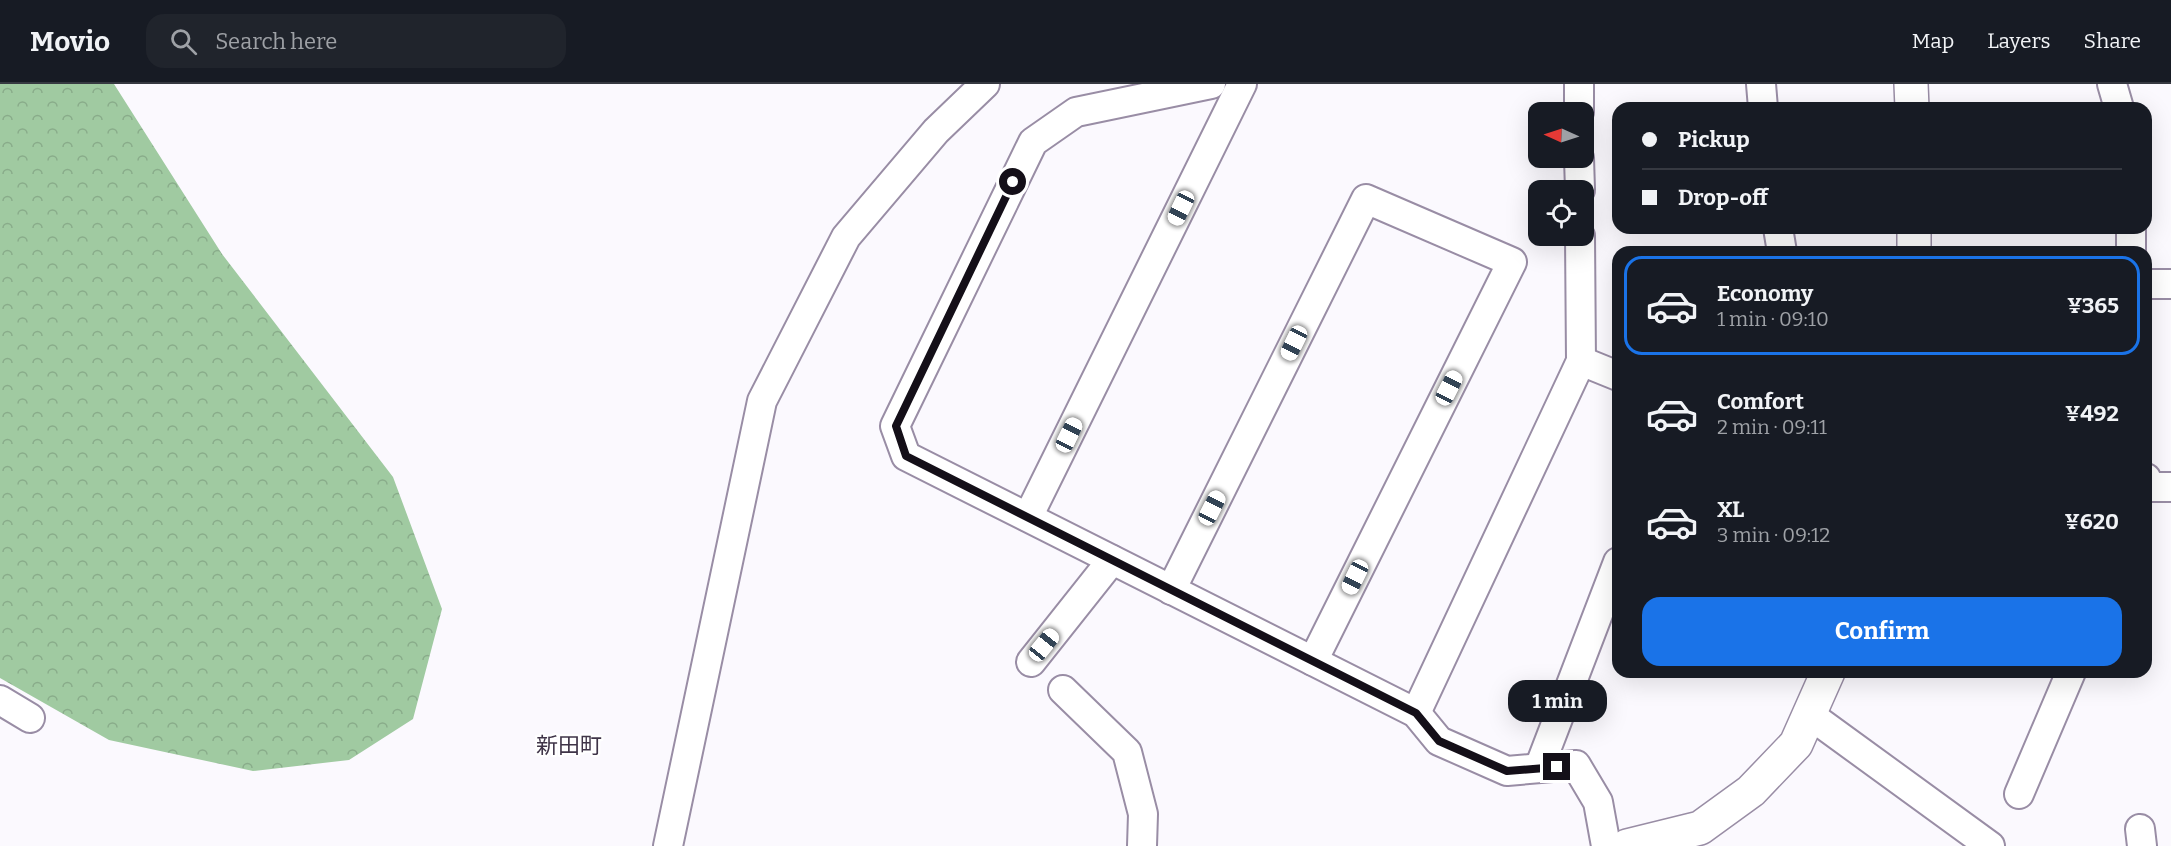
<!DOCTYPE html>
<meta charset="utf-8">
<style>
:root{--surface:#171b24;--page:#20242c;--text:#f1f3f6;--muted:#9ea1a6;--line:#363941;--accent:#1a73e8}
body{margin:0;font-family:Bitter,"Noto Sans JP",serif;background:var(--page);color:var(--text);height:100vh;display:flex;flex-direction:column;font-size:22px;white-space:nowrap}
*{box-sizing:border-box;margin:0}
p{font-size:20px;color:var(--muted)}
.icon{flex:none;width:33px;height:33px;fill:none;stroke:currentColor;stroke-width:2;stroke-linecap:round;stroke-linejoin:round}
.map{position:relative;flex:1;overflow:hidden}
.details{position:absolute;left:1612px;top:162px;width:540px;height:432px;display:flex;flex-direction:column;background:var(--surface);border-radius:18px;box-shadow:0 6px 24px #0002}
.details>*{flex:none}
.banner{position:absolute;left:1612px;top:18px;width:540px;height:132px;border-radius:18px;box-shadow:0 6px 24px #0002;display:grid;align-content:center;height:132px;padding:0 30px;background:var(--surface)}
.needle{width:39px;rotate:273deg}
.buttons{position:absolute;left:1528px;top:18px;display:grid;gap:12px}
.buttons a{display:grid;place-items:center;width:66px;height:66px;border-radius:12px;background:var(--surface);box-shadow:0 6px 24px #0002;font-size:30px}
.end{position:absolute;width:27px;height:27px;margin:-14px;border:8px solid #140f18;background:#fff;box-shadow:0 0 0 3px #fff}
.from{border-radius:50%}
.bubble{position:absolute;height:42px;border-radius:18px;background:var(--surface);box-shadow:0 6px 24px #0002;font-size:20px;font-weight:700;line-height:42px;text-align:center}
.car{position:absolute;width:18px;height:36px;margin:-18px -9px;border-radius:8px;box-shadow:0 0 4px 2px #0007;background:linear-gradient(#fff 24%,#345 0 40%,#fff 0 76%,#345 0 86%,#fff 0)}
.banner b{display:flex;align-items:center;gap:21px;height:57px;font-size:22px}
.banner b+b{border-top:2px solid var(--line)}
.banner i{width:15px;height:15px;background:var(--text)}
ul{padding:10px 0 0;list-style:none}
li{display:flex;align-items:center;gap:18px;height:99px;margin:0 12px 9px;padding:0 18px;border:3px solid transparent;border-radius:18px}
li div{flex:1}
li b{display:block;font-size:22px}
li em{font-style:normal;font-weight:700}
li.on{border-color:var(--accent)}
li>.icon{width:54px;height:54px;stroke-width:1.5}
.cta{display:flex;gap:12px;margin-top:auto;padding:12px 30px}
.cta a{flex:1;height:69px;border-radius:18px;background:var(--accent);color:#fff;font-size:24px;font-weight:700;line-height:69px;text-align:center}
header{display:flex;align-items:center;gap:36px;box-sizing:border-box;height:84px;padding:0 30px;background:var(--surface);border-bottom:2px solid var(--line)}
header strong{font-size:28px}
nav{display:flex;gap:33px;margin-inline-start:auto;font-size:21px}
.search{width:420px;height:54px;background:var(--page);display:flex;align-items:center;gap:15px;box-sizing:border-box;padding:0 21px;border-radius:18px;color:var(--muted);font-size:22px}
.map>svg:first-child{display:block}
</style>
<header>
<strong>Movio</strong>
<div class="search"><svg class="icon" aria-label="search" viewBox="0 0 24 24"><circle cx="10" cy="10" r="6"/><path d="M15 15l6 6"/></svg>Search here</div>
<nav><a>Map</a><a>Layers</a><a>Share</a></nav>
</header>
<div class="map">
<svg width="2171" height="762" viewBox="0 0 2171 762">
<defs>
<pattern id="forest-crowns" width="20" height="18" patternUnits="userSpaceOnUse" patternTransform="scale(1.5)"><rect width="20" height="18" fill="#a0caa1"/><path d="M2 6a3 3 0 1 1 6 0M12 15a3 3 0 1 1 6 0" fill="none" stroke="#89ac8a"/></pattern>
</defs>
<rect width="100%" height="100%" fill="#fbf9fe"/>
<path fill="url(#forest-crowns)" d="M0,0H114L222,170L393,393L442,525L413,635L349,676L253,687L109,656L0,594Z"/>
<g fill="none" stroke-linecap="round" stroke-linejoin="round">
<defs>
<g id="minor">
<path d="M1211,0L1076,28L1033,58L895,342L906,372L1416,629L1439,657L1507,687L1576,681L1598,718L1606,762"/>
<path d="M1579,0V28"/>
<path d="M1761,0L1763,24"/>
<path d="M2112,0L2119,24"/>
<path d="M1579,74L1580,106"/>
<path d="M1778,144L1782,168"/>
<path d="M2131,144V168"/>
<path d="M2146,200H2171"/>
<path d="M1581,277L1618,292"/>
<path d="M2146,394L2150,403H2171"/>
<path d="M1028,433L1242,0"/>
<path d="M1171,506L1366,115L1512,178L1313,577"/>
<path d="M1031,578L1112,476"/>
<path d="M1063,606L1127,668L1143,730L1142,762"/>
<path d="M0,616L30,634"/>
<path d="M1416,629L1581,277L1580,152"/>
<path d="M1810,631L1990,762"/>
<path d="M1539,684L1618,478"/>
<path d="M2019,710L2071,588"/>
<path d="M2140,745L2142,762"/>
<path d="M668,762L762,317L846,153L936,47L985,0"/>
</g>
<g id="tertiary">
<path d="M1911,0L1912,24"/>
<path d="M1914,144V168"/>
<path d="M1627,762L1700,744L1751,707L1796,660L1828,588"/>
</g>
</defs>
<use href="#minor" stroke="#998da5" stroke-width="32"/>
<use href="#tertiary" stroke="#998da5" stroke-width="36"/>
<use href="#minor" stroke="#fff" stroke-width="28"/>
<use href="#tertiary" stroke="#fff" stroke-width="33"/>
</g>
<g fill="none" stroke-linecap="round" stroke-linejoin="round">
<path stroke="#140f18" stroke-width="8" d="M1013,98L896,342L906,372L1416,629L1439,657L1507,687L1557,683"/>
</g>
<g text-anchor="middle" stroke-width="4.5" stroke-linejoin="round" paint-order="stroke">
<g font-size="22" fill="#3f3448" stroke="#fff">
<text x="569" y="669">新田町</text>
</g>
</g>
</svg>
<div class="buttons">
<a><svg class="needle" viewBox="-14 -14 28 28"><path d="M0-13l5 13h-10z" fill="#e53935"/><path d="M0 13l5-13h-10z" fill="#9ea1a6"/></svg></a>
<a><svg class="icon" aria-label="locate" viewBox="0 0 24 24"><circle cx="12" cy="12" r="6"/><path d="M12 2v4M12 18v4M2 12h4M18 12h4"/></svg></a>
</div>
<i class="end from" style="left:1013px;top:98px"></i>
<i class="end" style="left:1557px;top:683px"></i>
<div class="bubble" style="left:1508px;top:596px;width:99px">1 min</div>
<i class="car" style="left:1181px;top:124px;rotate:206deg"></i>
<i class="car" style="left:1294px;top:259px;rotate:206deg"></i>
<i class="car" style="left:1449px;top:304px;rotate:27deg"></i>
<i class="car" style="left:1069px;top:351px;rotate:26deg"></i>
<i class="car" style="left:1212px;top:424px;rotate:27deg"></i>
<i class="car" style="left:1355px;top:493px;rotate:206deg"></i>
<i class="car" style="left:1044px;top:561px;rotate:39deg"></i>
<div class="banner">
<b><i class="from"></i>Pickup</b>
<b><i></i>Drop-off</b>
</div>
<section class="details">
<ul>
<li class="on"><svg class="icon" aria-label="car" viewBox="0 0 24 24"><path d="M5 17H2v-5l4-1 3-4h7l3 4 3 1v5h-3M9 17h6M6 11h13"/><circle cx="7" cy="17" r="2"/><circle cx="17" cy="17" r="2"/></svg><div><b>Economy</b><p>1 min · 09:10</p></div><em>¥365</em></li>
<li><svg class="icon" aria-label="car" viewBox="0 0 24 24"><path d="M5 17H2v-5l4-1 3-4h7l3 4 3 1v5h-3M9 17h6M6 11h13"/><circle cx="7" cy="17" r="2"/><circle cx="17" cy="17" r="2"/></svg><div><b>Comfort</b><p>2 min · 09:11</p></div><em>¥492</em></li>
<li><svg class="icon" aria-label="car" viewBox="0 0 24 24"><path d="M5 17H2v-5l4-1 3-4h7l3 4 3 1v5h-3M9 17h6M6 11h13"/><circle cx="7" cy="17" r="2"/><circle cx="17" cy="17" r="2"/></svg><div><b>XL</b><p>3 min · 09:12</p></div><em>¥620</em></li>
</ul>
<div class="cta"><a>Confirm</a></div>
</section>
</div>
